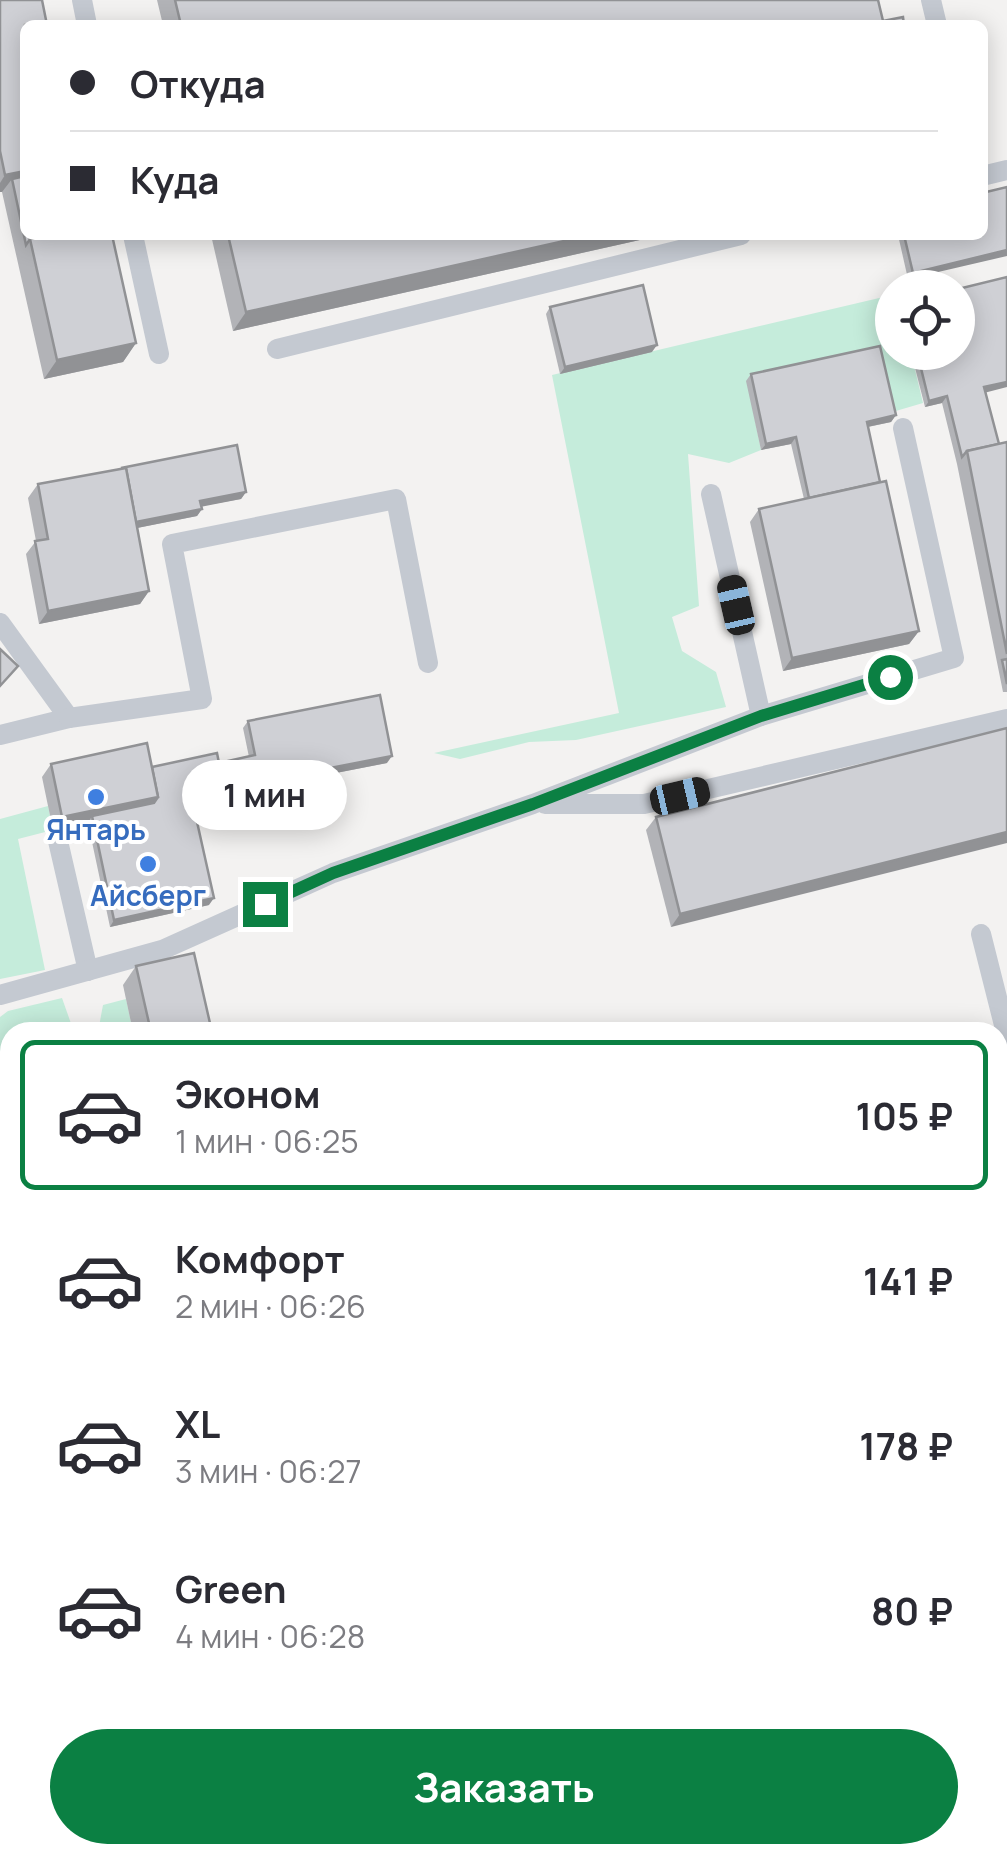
<!DOCTYPE html>
<html lang="ru">
<meta charset="utf-8">
<style>
:root{--surface:#fff;--page:#f7f7f7;--text:#2b2b33;--muted:#7c7c81;--line:#e1e1e2;--accent:#0b8043}
body{margin:0;font-family:Manrope,sans-serif;background:var(--page);color:var(--text);height:100vh;display:flex;flex-direction:column;font-size:38px;white-space:nowrap}
*{box-sizing:border-box;margin:0}
p{font-size:32px;color:var(--muted)}
.icon{flex:none;width:55px;height:55px;fill:none;stroke:currentColor;stroke-width:2;stroke-linecap:round;stroke-linejoin:round}
.map{position:relative;flex:1;overflow:hidden}
.side{position:absolute;left:0px;top:1022px;width:1008px;height:842px;display:flex;flex-direction:column;background:var(--surface);border-radius:30px 30px 0 0;box-shadow:0 5px 25px #0003}
.side>*{flex:none}
.hud{position:absolute;left:20px;top:20px;width:968px;height:220px;border-radius:15px;box-shadow:0 5px 25px #0003;display:grid;align-content:center;height:220px;padding:0 50px;background:var(--surface)}
.controls{position:absolute;left:875px;top:270px;display:grid;gap:20px}
.controls a{display:grid;place-items:center;width:100px;height:100px;border-radius:50%;background:var(--surface);box-shadow:0 5px 25px #0003;font-size:50px}
.end{position:absolute;width:45px;height:45px;margin:-22px;border:12px solid #0b8043;background:#fff;box-shadow:0 0 0 5px #fff}
.from{border-radius:50%}
.bubble{position:absolute;height:70px;border-radius:35px;background:var(--surface);box-shadow:0 5px 25px #0003;font-size:32px;font-weight:700;line-height:70px;text-align:center}
.car{position:absolute;width:30px;height:60px;margin:-30px -15px;border-radius:12px;box-shadow:0 0 8px 2px #0007;background:linear-gradient(#222 24%,#8ab4d8 0 40%,#222 0 76%,#8ab4d8 0 86%,#222 0)}
.hud b{display:flex;align-items:center;gap:35px;height:95px;font-size:38px}
.hud b+b{border-top:2px solid var(--line)}
.hud i{width:25px;height:25px;background:var(--text)}
ul{padding:18px 0 0;list-style:none}
li{display:flex;align-items:center;gap:30px;height:150px;margin:0 20px 15px;padding:0 30px;border:5px solid transparent;border-radius:15px}
li div{flex:1}
li b{display:block;font-size:38px}
li em{font-style:normal;font-weight:700}
li.selected{border-color:var(--accent)}
li>.icon{width:90px;height:90px;stroke-width:1.5}
.primary-button{display:flex;gap:20px;margin-top:auto;padding:20px 50px}
.primary-button a{flex:1;height:115px;border-radius:60px;background:var(--accent);color:#fff;font-size:40px;font-weight:700;line-height:115px;text-align:center}
.map>svg:first-child{display:block}
</style>
<div class="map">
<svg width="1007" height="1863" viewBox="0 0 1007 1863">
<rect width="100%" height="100%" fill="#f3f2f1"/>
<g fill="#c5ecdb">
<path d="M892,295V352L911,353L923,403L889,413L747,381L761,450L729,463L688,454L699,606L672,617L682,651L716,672L726,707L576,740L529,742L460,759L434,753L619,713L552,375Z"/>
<path d="M48,806L53,830L18,839L45,970L0,979V819Z"/>
<path d="M62,998L74,1032H10V1101L0,1057V1017L8,1011Z"/>
<path d="M126,999L133,1032H98L103,1005Z"/>
<path d="M0,1086L10,1130V1220L0,1177Z"/>
</g>
<g fill="none" stroke-linecap="round" stroke-linejoin="round">
<path stroke="#80c6b1" stroke-width="6" stroke-dasharray="8 5" stroke-linecap="butt" d="M0,1148L10,1145"/>
<g stroke="#c4c9d1" stroke-width="20">
<path d="M82,0L87,25"/>
<path d="M931,0L937,25"/>
<path d="M982,176L1007,170"/>
<path d="M133,235L159,354"/>
<path d="M277,349L741,235"/>
<path d="M711,494L761,716"/>
<path d="M0,623L69,718L0,735"/>
<path d="M69,718L202,699L172,544L396,499L428,663"/>
<path d="M545,804H644L1007,719"/>
<path d="M58,841L88,971"/>
<path d="M981,934L1007,1037"/>
<path d="M0,995L162,950L333,873L533,804L761,716L954,658L903,428"/>
<path d="M998,1270L1007,1268"/>
<path d="M998,1555L1007,1553"/>
<path d="M910,1855L911,1863"/>
</g>
<g stroke="#c6cbd8" stroke-width="55">
<path d="M0,1349L10,1394"/>
<path d="M115,1855L117,1863"/>
</g>
</g>
<g fill="#b2b3b7">
<path d="M0,0L25,235L136,343L123,362L44,379L2,192H0Z"/>
<path d="M157,0H878L883,21L904,25H163Z"/>
<path d="M211,235H662L233,331Z"/>
<path d="M898,235H982L908,279Z"/>
<path d="M550,307L652,352L560,374L546,314Z"/>
<path d="M911,352H958L986,392L999,444L1007,442V692H1003L957,464L942,403L925,407Z"/>
<path d="M751,374L896,415L891,422L868,427L880,482L919,631L909,644L783,671L750,522L759,509L804,499L791,444L761,450L746,381Z"/>
<path d="M38,484L246,492L241,499L201,506L202,509L197,516L137,528L149,591L140,604L39,624L26,554L36,541L28,498Z"/>
<path d="M248,721L387,763L193,801L209,905L110,927L88,823L53,830L42,777L51,764L152,766L219,763L249,757L243,728Z"/>
<path d="M1007,728L671,927L646,830L656,817Z"/>
<path d="M136,966L212,1032H133L123,985Z"/>
<path d="M271,1855H336L339,1863H273Z"/>
</g>
<g fill="#919295">
<path d="M25,171V187L12,179L2,192H0V183L5,175Z"/>
<path d="M591,235H662L233,331L246,312Z"/>
<path d="M1007,250V256L908,279L913,273Z"/>
<path d="M136,343L123,362L44,379L57,360Z"/>
<path d="M657,345L652,352L560,374L565,367Z"/>
<path d="M1007,382V387L980,394L984,387Z"/>
<path d="M947,396L942,403L925,407L929,401Z"/>
<path d="M896,415L891,422L862,428L867,422Z"/>
<path d="M796,437L791,444L761,450L766,444Z"/>
<path d="M246,492L241,499L195,508L200,501Z"/>
<path d="M202,509L197,516L127,530L132,523Z"/>
<path d="M149,591L140,604L39,624L48,611Z"/>
<path d="M919,631L909,644L783,671L792,658Z"/>
<path d="M392,756L387,763L187,802L191,795Z"/>
<path d="M158,797L149,810L92,816L88,823L53,830L62,817Z"/>
<path d="M1007,832V843L671,927L680,914Z"/>
<path d="M214,898L209,905L110,927L114,920Z"/>
<path d="M1007,1486V1497L998,1499V1488Z"/>
<path d="M1007,1691V1707L998,1709V1693Z"/>
</g>
<g fill="#cfd0d5" stroke="#919295" stroke-width="2.5">
<path d="M0,0H42L47,25H25V171L5,175L0,151Z"/>
<path d="M175,0H878L884,25H181Z"/>
<path d="M903,17L904,25H884L883,21Z"/>
<path d="M25,176V235H50L30,239L26,245L12,179Z"/>
<path d="M1007,187V250L913,273L904,235H982V193Z"/>
<path d="M50,235H112L136,343L57,360L30,239Z"/>
<path d="M228,235H591L246,312Z"/>
<path d="M1007,277V382L984,387L999,444L967,451L962,457L947,396L929,401L917,352H958V289Z"/>
<path d="M643,285L657,345L565,367L550,307Z"/>
<path d="M880,346L896,415L867,422L880,482L809,498L796,437L766,444L751,374Z"/>
<path d="M1007,442V654L967,451Z"/>
<path d="M237,445L246,492L200,501L202,509L136,522L126,468H121Z"/>
<path d="M126,468L149,591L48,611L35,541L48,539L38,484Z"/>
<path d="M886,481L919,631L792,658L759,509Z"/>
<path d="M0,649L18,666L0,686Z"/>
<path d="M1007,659V684L1002,660Z"/>
<path d="M380,695L392,756L191,795L214,898L114,920L92,816L154,803L158,797L152,767L217,753L219,763L255,755L248,721Z"/>
<path d="M1007,728V832L680,914L656,817Z"/>
<path d="M147,743L158,797L62,817L51,764Z"/>
<path d="M194,953L212,1032H151L136,966Z"/>
<path d="M1007,1296V1486L998,1488V1298Z"/>
<path d="M1007,1596V1691L998,1693V1598Z"/>
<path d="M284,1855H336L339,1863H286Z"/>
<path d="M522,1855H782L783,1863H485Z"/>
</g>
<g fill="none" stroke-linecap="round" stroke-linejoin="round">
<path stroke="#0b8043" stroke-width="12" d="M265,904L333,873L533,804L761,716L890,677"/>
</g>
<g fill="#3f7fe0" stroke="#fff" stroke-width="4">
<circle cx="96" cy="797" r="10"/>
<circle cx="148" cy="864" r="10"/>
</g>
<g text-anchor="middle" stroke-width="8" stroke-linejoin="round" paint-order="stroke">
<g font-size="28" font-weight="bold" fill="#366cbe" stroke="#fff">
<text x="96" y="840">Янтарь</text>
<text x="148" y="906">Айсберг</text>
</g>
</g>
</svg>
<div class="controls">
<a><svg class="icon" aria-label="locate" viewBox="0 0 24 24"><circle cx="12" cy="12" r="6"/><path d="M12 2v4M12 18v4M2 12h4M18 12h4"/></svg></a>
</div>
<i class="end from" style="left:890px;top:677px"></i>
<i class="end" style="left:265px;top:904px"></i>
<div class="bubble" style="left:182px;top:760px;width:165px">1 мин</div>
<i class="car" style="left:736px;top:605px;rotate:347deg"></i>
<i class="car" style="left:680px;top:796px;rotate:77deg"></i>
<div class="hud">
<b><i class="from"></i>Откуда</b>
<b><i></i>Куда</b>
</div>
<section class="side">
<ul>
<li class="selected"><svg class="icon" aria-label="car" viewBox="0 0 24 24"><path d="M5 17H2v-5l4-1 3-4h7l3 4 3 1v5h-3M9 17h6M6 11h13"/><circle cx="7" cy="17" r="2"/><circle cx="17" cy="17" r="2"/></svg><div><b>Эконом</b><p>1 мин · 06:25</p></div><em>105 ₽</em></li>
<li><svg class="icon" aria-label="car" viewBox="0 0 24 24"><path d="M5 17H2v-5l4-1 3-4h7l3 4 3 1v5h-3M9 17h6M6 11h13"/><circle cx="7" cy="17" r="2"/><circle cx="17" cy="17" r="2"/></svg><div><b>Комфорт</b><p>2 мин · 06:26</p></div><em>141 ₽</em></li>
<li><svg class="icon" aria-label="car" viewBox="0 0 24 24"><path d="M5 17H2v-5l4-1 3-4h7l3 4 3 1v5h-3M9 17h6M6 11h13"/><circle cx="7" cy="17" r="2"/><circle cx="17" cy="17" r="2"/></svg><div><b>XL</b><p>3 мин · 06:27</p></div><em>178 ₽</em></li>
<li><svg class="icon" aria-label="car" viewBox="0 0 24 24"><path d="M5 17H2v-5l4-1 3-4h7l3 4 3 1v5h-3M9 17h6M6 11h13"/><circle cx="7" cy="17" r="2"/><circle cx="17" cy="17" r="2"/></svg><div><b>Green</b><p>4 мин · 06:28</p></div><em>80 ₽</em></li>
</ul>
<div class="primary-button"><a>Заказать</a></div>
</section>
</div>
